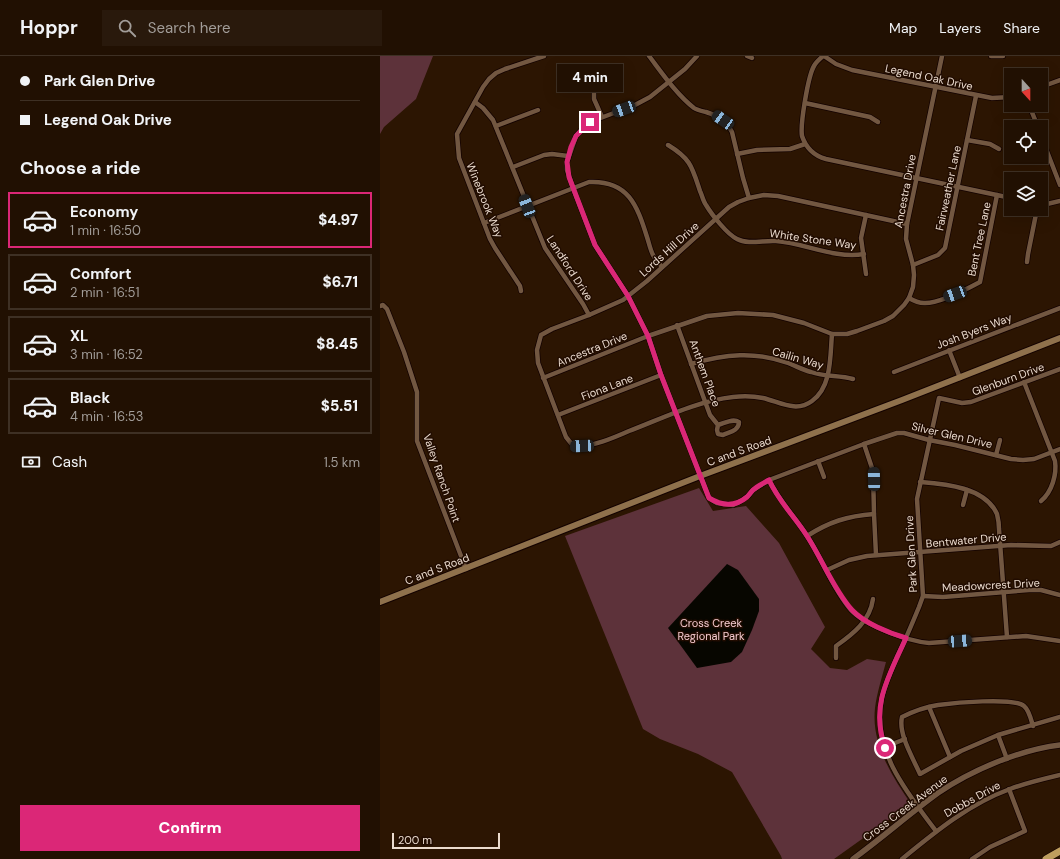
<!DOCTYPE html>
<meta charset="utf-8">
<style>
:root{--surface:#211002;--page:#29190c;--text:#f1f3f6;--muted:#a29d99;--line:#3e3024;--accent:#db2777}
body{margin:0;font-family:"DM Sans",sans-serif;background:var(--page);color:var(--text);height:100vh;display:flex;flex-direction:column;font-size:15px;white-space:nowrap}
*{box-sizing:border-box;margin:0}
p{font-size:13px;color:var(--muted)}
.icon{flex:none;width:22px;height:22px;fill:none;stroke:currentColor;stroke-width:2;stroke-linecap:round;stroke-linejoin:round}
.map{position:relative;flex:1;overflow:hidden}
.details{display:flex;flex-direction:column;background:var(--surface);width:380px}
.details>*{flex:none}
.top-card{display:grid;align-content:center;height:88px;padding:0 20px;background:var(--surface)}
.needle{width:26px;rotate:159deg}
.tools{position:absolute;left:624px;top:12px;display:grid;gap:8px}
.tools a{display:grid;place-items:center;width:44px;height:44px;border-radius:0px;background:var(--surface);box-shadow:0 4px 16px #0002,0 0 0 1px var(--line);font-size:20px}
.scale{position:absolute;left:12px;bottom:10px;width:108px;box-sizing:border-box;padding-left:4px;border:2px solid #ebdbce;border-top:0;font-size:11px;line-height:14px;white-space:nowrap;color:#ebdbce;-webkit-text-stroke:3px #210c00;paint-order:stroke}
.end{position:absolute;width:18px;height:18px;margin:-9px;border:5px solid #db2777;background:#fff;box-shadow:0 0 0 2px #fff}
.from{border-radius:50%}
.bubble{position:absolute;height:28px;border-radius:0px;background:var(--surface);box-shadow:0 4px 16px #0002,0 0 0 1px var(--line);font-size:13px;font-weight:800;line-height:28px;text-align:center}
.car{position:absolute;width:12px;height:24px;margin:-12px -6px;border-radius:5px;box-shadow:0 0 3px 1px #0007;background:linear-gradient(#222 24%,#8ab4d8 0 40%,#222 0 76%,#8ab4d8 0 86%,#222 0)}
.top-card b{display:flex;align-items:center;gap:14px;height:38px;font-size:15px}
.top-card b+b{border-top:1px solid var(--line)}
.top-card i{width:10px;height:10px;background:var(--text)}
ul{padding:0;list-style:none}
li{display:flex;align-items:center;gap:12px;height:56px;margin:0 8px 6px;padding:0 12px;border:2px solid var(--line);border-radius:0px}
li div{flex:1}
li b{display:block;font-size:15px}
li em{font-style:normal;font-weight:800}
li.active{border-color:var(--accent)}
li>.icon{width:36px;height:36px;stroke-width:1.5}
h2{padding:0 20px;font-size:18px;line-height:48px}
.pay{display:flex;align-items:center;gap:10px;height:44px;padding:0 20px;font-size:15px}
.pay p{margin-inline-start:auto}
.primary-button{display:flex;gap:8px;margin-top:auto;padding:8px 20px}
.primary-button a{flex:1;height:46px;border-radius:0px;background:var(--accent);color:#fff;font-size:16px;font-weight:800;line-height:46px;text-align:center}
header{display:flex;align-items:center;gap:24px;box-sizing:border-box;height:56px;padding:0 20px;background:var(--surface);border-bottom:1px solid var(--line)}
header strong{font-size:19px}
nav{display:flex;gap:22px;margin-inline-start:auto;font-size:14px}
.search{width:280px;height:36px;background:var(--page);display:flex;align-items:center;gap:10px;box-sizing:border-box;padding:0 14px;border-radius:0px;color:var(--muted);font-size:15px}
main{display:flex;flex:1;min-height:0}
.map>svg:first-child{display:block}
</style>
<header>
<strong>Hoppr</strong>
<div class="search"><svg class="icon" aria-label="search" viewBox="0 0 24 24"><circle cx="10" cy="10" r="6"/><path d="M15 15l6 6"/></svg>Search here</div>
<nav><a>Map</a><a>Layers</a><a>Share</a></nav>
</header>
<main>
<section class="details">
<div class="top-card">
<b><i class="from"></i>Park Glen Drive</b>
<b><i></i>Legend Oak Drive</b>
</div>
<h2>Choose a ride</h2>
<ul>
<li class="active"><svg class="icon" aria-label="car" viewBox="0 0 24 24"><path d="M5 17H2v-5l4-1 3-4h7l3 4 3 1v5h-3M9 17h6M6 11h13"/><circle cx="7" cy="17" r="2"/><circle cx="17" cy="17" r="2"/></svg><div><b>Economy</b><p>1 min · 16:50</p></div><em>$4.97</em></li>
<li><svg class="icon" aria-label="car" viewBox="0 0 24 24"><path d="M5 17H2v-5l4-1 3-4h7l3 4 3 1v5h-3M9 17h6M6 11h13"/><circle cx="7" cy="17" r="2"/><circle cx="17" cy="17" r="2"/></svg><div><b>Comfort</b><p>2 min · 16:51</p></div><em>$6.71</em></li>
<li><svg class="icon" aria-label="car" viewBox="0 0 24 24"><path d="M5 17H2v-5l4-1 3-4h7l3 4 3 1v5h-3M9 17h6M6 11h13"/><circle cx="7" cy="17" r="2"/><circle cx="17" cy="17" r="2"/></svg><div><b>XL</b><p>3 min · 16:52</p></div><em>$8.45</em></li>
<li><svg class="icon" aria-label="car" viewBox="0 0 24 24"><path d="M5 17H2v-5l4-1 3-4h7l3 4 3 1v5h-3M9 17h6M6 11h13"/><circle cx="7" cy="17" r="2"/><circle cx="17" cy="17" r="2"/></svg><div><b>Black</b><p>4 min · 16:53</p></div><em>$5.51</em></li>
</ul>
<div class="pay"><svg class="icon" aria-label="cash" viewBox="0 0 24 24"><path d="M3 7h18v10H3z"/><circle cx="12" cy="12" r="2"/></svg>Cash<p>1.5 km</p></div>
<div class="primary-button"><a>Confirm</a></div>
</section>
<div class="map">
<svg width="680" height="803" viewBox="0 0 680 803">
<rect width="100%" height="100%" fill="#2c1502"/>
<g fill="#5d323a">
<path d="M0,0H53L36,43L4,71L0,78Z"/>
<path d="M319,432L333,455L366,450L399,487L445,571L431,593L450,612L467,614L487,603L506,606C502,621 497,637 495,652C491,688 512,720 531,748L454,803H402L401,800L352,716L318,698L280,683L263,673L185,480Z"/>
</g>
<path fill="#070600" d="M347,508L358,514L379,543V555L372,574L362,596L351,606L317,612L288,572Z"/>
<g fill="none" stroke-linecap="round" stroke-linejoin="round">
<defs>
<g id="minor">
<path d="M269,0C282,17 297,39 314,52C317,54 322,55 326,56C338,60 346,65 352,76L363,122L369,142L358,146L349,151L267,225L243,244L209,259L172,273L161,279L157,294L158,307L186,381L194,391C214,390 231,383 249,375C283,362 317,345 353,341C363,340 373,340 383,342C400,346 416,357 432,345C452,331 450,300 452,278"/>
<path d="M317,0L305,13L270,41L255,49L210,66L203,72L196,80L187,106V114L193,132L215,189L248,240L268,280L281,319L329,442L337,447L353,449L361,445L368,440L373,434L389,424L484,388L517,377H524L549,384L575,389L631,403L643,404L654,403L680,393"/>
<path d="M367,0L372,2"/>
<path d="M443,0C440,3 436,6 434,10C428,20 420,69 422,80C426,92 435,100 446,103L631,142"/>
<path d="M444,0L456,8L472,14L612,42L631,41"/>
<path d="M611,0H623"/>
<path d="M661,31L680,24"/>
<path d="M214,34V43L222,61"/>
<path d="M95,46L103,52L113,64L165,192L203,248L209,259"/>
<path d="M425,47L490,61L498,66"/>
<path d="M649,49L658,71"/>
<path d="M116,70L158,54"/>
<path d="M661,80L680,129"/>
<path d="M587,84L610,88L619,93"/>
<path d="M288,89C311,103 312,111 320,135C322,139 323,145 326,149C332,159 347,178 357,183C368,189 384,184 396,185C425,187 454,203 484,198"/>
<path d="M357,98L377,94L410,93L425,88"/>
<path d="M133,111L164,99L172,98L188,100"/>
<path d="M369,142L384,139L398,140L527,168"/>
<path d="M661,147L667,148L680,145"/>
<path d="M104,167L209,126C248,124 257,149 267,181C269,187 270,193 273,199C275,203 279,207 282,211"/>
<path d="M647,206L648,198L657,153"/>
<path d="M533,209L558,199L565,192L596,40"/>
<path d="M486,218L481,182L486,159"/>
<path d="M141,235L140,230L115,192L110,183L79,102L77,78L103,31L109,23L116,17L125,13L164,0"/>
<path d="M529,242C534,245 538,247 544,247C558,248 587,233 600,226L617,139"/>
<path d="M0,250L3,249L7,253L24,296L37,336V385L86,513"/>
<path d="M297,269L330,359L338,369L337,374L338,378L343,379C349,376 359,375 359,366C353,362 345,367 338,369"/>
<path d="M569,294L580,322"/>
<path d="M311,308C345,298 375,295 408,307C416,310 423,314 431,316C445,321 459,319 473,323"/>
<path d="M514,316L680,252"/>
<path d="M163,322L268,280L327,260L358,257L393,259L424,267L452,278H467L477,275L504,265L513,260L524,249L529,242L533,231L534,219L533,209L526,183L527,168L562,0"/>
<path d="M644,326L675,405C677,418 672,436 661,445"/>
<path d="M178,359L281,319"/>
<path d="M484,388L493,415L494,458L496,499"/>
<path d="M616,399L620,384"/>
<path d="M438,405L444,421"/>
<path d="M389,424C399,445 415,461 427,480C443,504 452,532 471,554C486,570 527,585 549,587L646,580L680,585"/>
<path d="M540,426C565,428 605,431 617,458C618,462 619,468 619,473L627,581"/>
<path d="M583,449L587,434"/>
<path d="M427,480C449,466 467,460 494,458"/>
<path d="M447,514L469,504L487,500L631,489L671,490L680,486"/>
<path d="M543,540L563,541L649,534H661L680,539"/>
<path d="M456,602V590C473,578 490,565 493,543"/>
<path d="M549,651L570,701"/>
<path d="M653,670C651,663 649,654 644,650C633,641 573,647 558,649C545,651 534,655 522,661C518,678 533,702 540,718L581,695L618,679L680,661"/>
<path d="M618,679L627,703"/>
<path d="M505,691L525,683"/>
<path d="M556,775C528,738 493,696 501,647C503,631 511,616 517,601C525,585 532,568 539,551L543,540L537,443L559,342L582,347L591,346L680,313"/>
<path d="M522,803C555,776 589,748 630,733C646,727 663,723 680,719"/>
<path d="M592,803L610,791L645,775L629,733"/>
</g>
<path id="tertiary" d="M473,803C502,782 529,758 558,737C592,714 639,694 680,689"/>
<path id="secondary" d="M0,546L320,420L522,344L680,282"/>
<path id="trunk" d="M666,803L680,795"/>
</defs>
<use href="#minor" stroke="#130200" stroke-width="6"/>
<use href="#tertiary" stroke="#130200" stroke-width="7"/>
<use href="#secondary" stroke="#130200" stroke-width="8"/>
<use href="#trunk" stroke="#130200" stroke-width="8"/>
<use href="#minor" stroke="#725741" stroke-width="4.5"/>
<use href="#tertiary" stroke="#725741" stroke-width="5.5"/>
<use href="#secondary" stroke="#8f714c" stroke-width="6"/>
<use href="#trunk" stroke="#bf9e5e" stroke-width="7"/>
</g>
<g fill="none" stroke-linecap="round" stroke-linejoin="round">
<path stroke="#db2777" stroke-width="5" d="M210,66L196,80L191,91L187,106L189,121L215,189L248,240L268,280L281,319L329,442C342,450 355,451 367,441C369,439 371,436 373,434C377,430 384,427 389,424C399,446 415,461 427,480C442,503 454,534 472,554C484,567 509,577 526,582C509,620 490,649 505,692"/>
</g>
<g text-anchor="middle" stroke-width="3" stroke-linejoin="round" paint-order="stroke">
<g font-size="11" fill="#ebdbce" stroke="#210c00">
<text transform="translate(549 21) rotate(12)" y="4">Legend Oak Drive</text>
<text transform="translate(568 132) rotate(-78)" y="4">Fairweather Lane</text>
<text transform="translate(525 135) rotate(-79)" y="4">Ancestra Drive</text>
<text transform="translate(105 144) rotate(68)" y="4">Winebrook Way</text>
<text transform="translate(433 183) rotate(8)" y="4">White Stone Way</text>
<text transform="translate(599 183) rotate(-78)" y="4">Bent Tree Lane</text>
<text transform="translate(289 193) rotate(-42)" y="4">Lords Hill Drive</text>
<text transform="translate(190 212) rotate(57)" y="4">Landford Drive</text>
<text transform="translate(594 275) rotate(-21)" y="4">Josh Byers Way</text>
<text transform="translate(212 293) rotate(-22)" y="4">Ancestra Drive</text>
<text transform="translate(418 302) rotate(16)" y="4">Cailin Way</text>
<text transform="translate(325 317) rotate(70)" y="4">Anthem Place</text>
<text transform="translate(628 323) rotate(-20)" y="4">Glenburn Drive</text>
<text transform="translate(227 331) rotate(-21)" y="4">Fiona Lane</text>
<text transform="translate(572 379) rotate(13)" y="4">Silver Glen Drive</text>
<text transform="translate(359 395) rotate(-20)" y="4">C and S Road</text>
<text transform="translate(62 422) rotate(71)" y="4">Valley Ranch Point</text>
<text transform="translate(586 484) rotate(-5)" y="4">Bentwater Drive</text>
<text transform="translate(531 498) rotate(-93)" y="4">Park Glen Drive</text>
<text transform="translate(57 513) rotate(-21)" y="4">C and S Road</text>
<text transform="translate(611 529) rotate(-3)" y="4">Meadowcrest Drive</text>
<text transform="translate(592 743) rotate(-29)" y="4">Dobbs Drive</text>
<text transform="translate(525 752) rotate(-37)" y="4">Cross Creek Avenue</text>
</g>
<g font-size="11" fill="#f5cbd0" stroke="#210c00">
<text x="331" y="571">Cross Creek<tspan x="331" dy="13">Regional Park</tspan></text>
</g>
</g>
</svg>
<div class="tools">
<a><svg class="needle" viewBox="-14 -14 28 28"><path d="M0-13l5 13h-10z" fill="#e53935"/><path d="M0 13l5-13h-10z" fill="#a29d99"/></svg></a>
<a><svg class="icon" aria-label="locate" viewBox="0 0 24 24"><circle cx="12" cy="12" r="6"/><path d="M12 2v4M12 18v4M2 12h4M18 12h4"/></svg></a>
<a><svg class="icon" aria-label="layers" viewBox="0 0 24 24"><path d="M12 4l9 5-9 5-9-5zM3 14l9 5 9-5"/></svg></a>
</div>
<div class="scale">200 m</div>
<i class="end from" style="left:505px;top:692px"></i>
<i class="end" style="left:210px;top:66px"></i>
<div class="bubble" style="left:177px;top:8px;width:66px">4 min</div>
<i class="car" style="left:244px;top:53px;rotate:250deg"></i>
<i class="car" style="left:343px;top:64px;rotate:304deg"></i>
<i class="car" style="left:147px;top:150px;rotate:339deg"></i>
<i class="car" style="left:575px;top:238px;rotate:250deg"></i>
<i class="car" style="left:202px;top:390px;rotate:267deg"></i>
<i class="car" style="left:494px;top:423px;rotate:359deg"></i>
<i class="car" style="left:580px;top:585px;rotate:86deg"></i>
</div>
</main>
